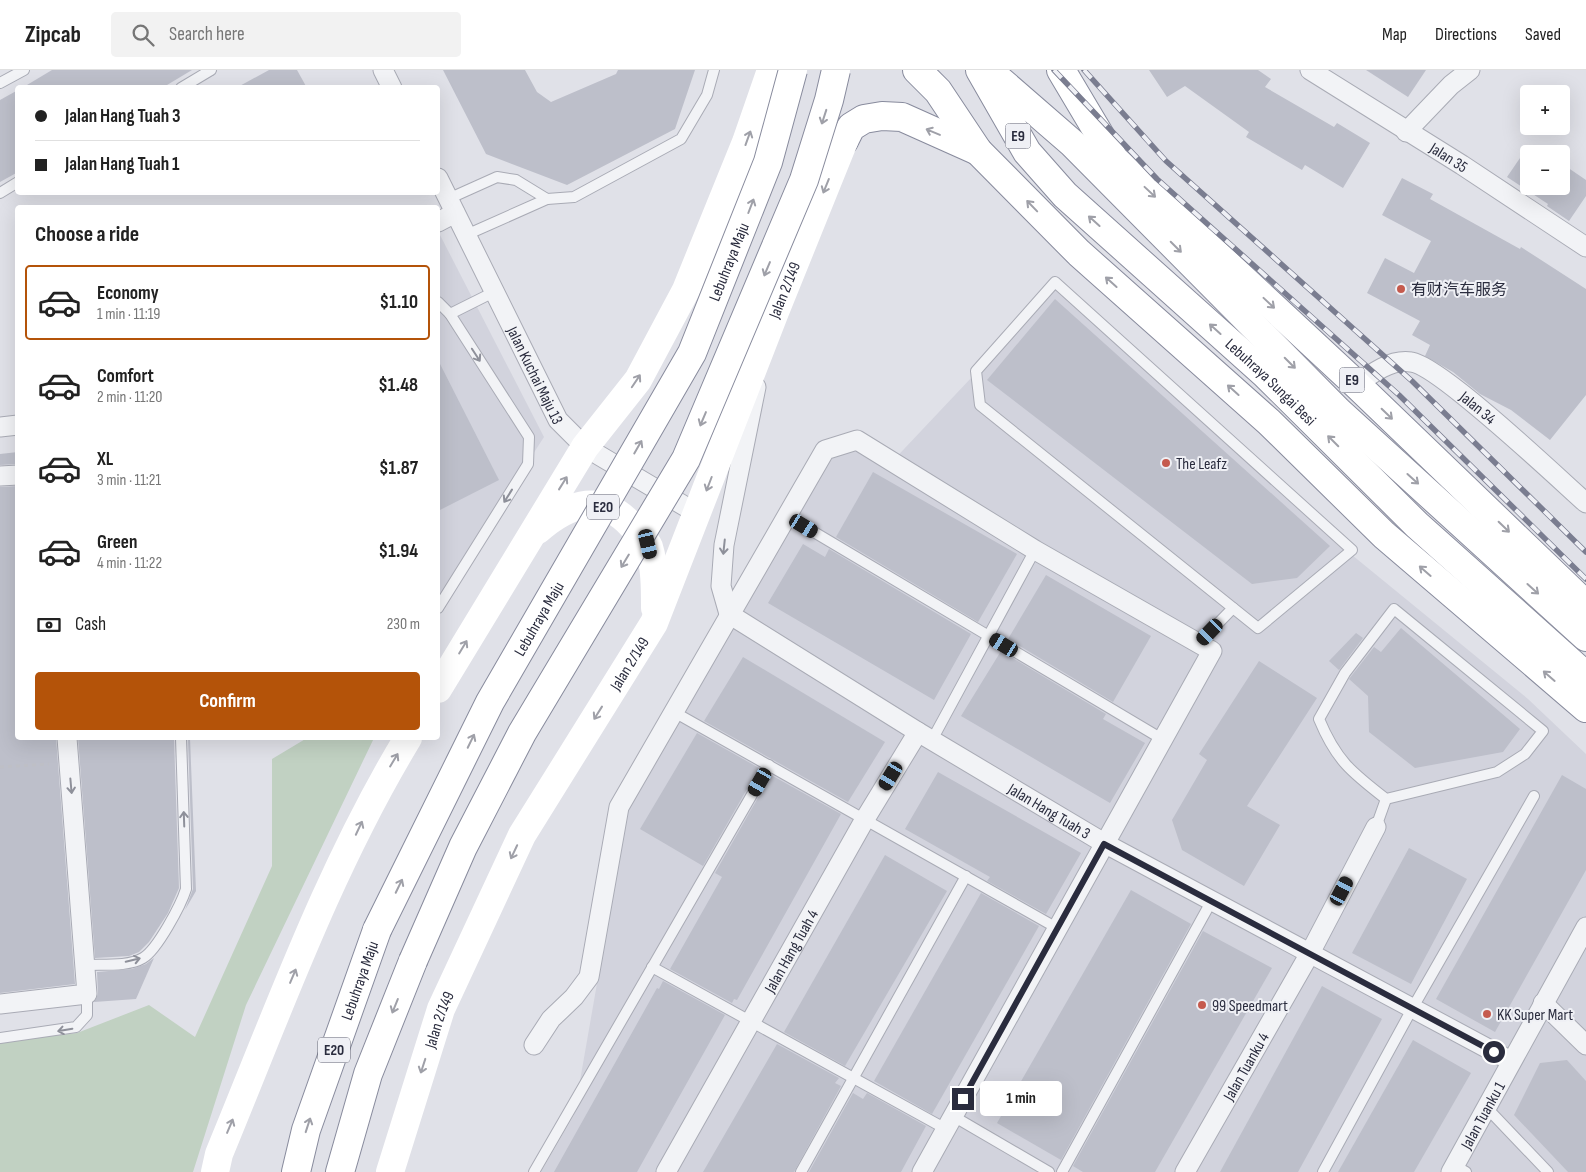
<!DOCTYPE html>
<meta charset="utf-8">
<style>
:root{--surface:#fff;--page:#f2f2f2;--text:#222;--muted:#767676;--line:#e0e0e0;--accent:#b45309}
body{margin:0;font-family:"Sofia Sans Condensed","Noto Sans SC",sans-serif;background:var(--page);color:var(--text);height:100vh;display:flex;flex-direction:column;font-size:19px;white-space:nowrap}
*{box-sizing:border-box;margin:0}
p{font-size:16px;color:var(--muted)}
.icon{flex:none;width:28px;height:28px;fill:none;stroke:currentColor;stroke-width:2;stroke-linecap:round;stroke-linejoin:round}
.map{position:relative;flex:1;overflow:hidden}
.side{position:absolute;left:15px;top:135px;width:425px;height:535px;display:flex;flex-direction:column;background:var(--surface);border-radius:5px;box-shadow:0 5px 20px #0002}
.side>*{flex:none}
.guide{position:absolute;left:15px;top:15px;width:425px;height:110px;border-radius:5px;box-shadow:0 5px 20px #0002;display:grid;align-content:center;height:110px;padding:0 20px;background:var(--surface)}
.buttons{position:absolute;left:1520px;top:15px;display:grid;gap:10px}
.buttons a{display:grid;place-items:center;width:50px;height:50px;border-radius:5px;background:var(--surface);box-shadow:0 5px 20px #0002;font-size:25px}
.end{position:absolute;width:22px;height:22px;margin:-11px;border:6px solid #2a2c3e;background:#fff;box-shadow:0 0 0 2px #fff}
.from{border-radius:50%}
.bubble{position:absolute;height:35px;border-radius:5px;background:var(--surface);box-shadow:0 5px 20px #0002;font-size:16px;font-weight:700;line-height:35px;text-align:center}
.car{position:absolute;width:15px;height:30px;margin:-15px -8px;border-radius:6px;box-shadow:0 0 4px 1px #0007;background:linear-gradient(#222 24%,#8ab4d8 0 40%,#222 0 76%,#8ab4d8 0 86%,#222 0)}
.guide b{display:flex;align-items:center;gap:18px;height:48px;font-size:19px}
.guide b+b{border-top:1px solid var(--line)}
.guide i{width:12px;height:12px;background:var(--text)}
ul{padding:0;list-style:none}
li{display:flex;align-items:center;gap:15px;height:75px;margin:0 10px 8px;padding:0 10px;border:2px solid transparent;border-radius:5px}
li div{flex:1}
li b{display:block;font-size:19px}
li em{font-style:normal;font-weight:700}
li.active{border-color:var(--accent)}
li>.icon{width:45px;height:45px;stroke-width:1.5}
h2{padding:0 20px;font-size:22px;line-height:60px}
.pay{display:flex;align-items:center;gap:12px;height:55px;padding:0 20px;font-size:19px}
.pay p{margin-inline-start:auto}
.action{display:flex;gap:10px;margin-top:auto;padding:10px 20px}
.action a{flex:1;height:58px;border-radius:5px;background:var(--accent);color:#fff;font-size:20px;font-weight:700;line-height:58px;text-align:center}
header{display:flex;align-items:center;gap:30px;box-sizing:border-box;height:70px;padding:0 25px;background:var(--surface);border-bottom:1px solid var(--line)}
header strong{font-size:24px}
nav{display:flex;gap:28px;margin-inline-start:auto;font-size:18px}
.search{width:350px;height:45px;background:var(--page);display:flex;align-items:center;gap:12px;box-sizing:border-box;padding:0 18px;border-radius:5px;color:var(--muted);font-size:19px}
.map>svg:first-child{display:block}
</style>
<header>
<strong>Zipcab</strong>
<div class="search"><svg class="icon" aria-label="search" viewBox="0 0 24 24"><circle cx="10" cy="10" r="6"/><path d="M15 15l6 6"/></svg>Search here</div>
<nav><a>Map</a><a>Directions</a><a>Saved</a></nav>
</header>
<div class="map">
<svg width="1586" height="1102" viewBox="0 0 1586 1102">
<rect width="100%" height="100%" fill="#e0e1e8"/>
<g fill="#d2d3dd">
<path d="M440,165L544,367L513,415L438,545V166Z"/>
<path d="M1055,219L1341,476L1528,629L1586,684V1102H541L574,1045L627,742L828,387L857,380L888,396Z"/>
</g>
<path fill="#c1d1c2" d="M307,668H374L246,935L193,1102H0V972L77,963L149,935L195,967L272,796V689Z"/>
<g fill="#bdbfca">
<path d="M52,0H192L162,18H22Z"/>
<path d="M269,0H297L307,18H236Z"/>
<path d="M443,0H525L537,22L551,32L616,4L618,0H695L675,59L567,115L486,84Z"/>
<path d="M1149,0H1258L1271,9L1265,17L1334,57L1337,53L1370,73L1343,118L1305,95L1302,100L1246,67L1249,62L1185,16L1167,27Z"/>
<path d="M1366,0H1426L1408,27Z"/>
<path d="M18,20V102L0,112V30Z"/>
<path d="M1529,75V116H1561V93L1586,110V126L1569,151L1547,136L1548,134L1507,107Z"/>
<path d="M1402,108L1433,124L1430,129L1520,179L1521,177L1586,219V325L1550,370L1511,340L1480,324L1453,302L1425,286L1430,275L1412,265L1420,251L1367,223L1385,188L1414,203L1431,171L1382,145Z"/>
<path d="M1055,229L1330,476L1297,508L1252,514L987,310Z"/>
<path d="M438,290L499,410L438,441Z"/>
<path d="M18,382V394L0,395V384Z"/>
<path d="M873,402L1017,484L978,552L836,467Z"/>
<path d="M18,416V668H56L75,914L0,923V417Z"/>
<path d="M803,474L825,487L829,479L971,564L934,630L768,533Z"/>
<path d="M1046,505L1151,566L1113,632L1008,569Z"/>
<path d="M1401,558L1520,659L1503,682L1415,698L1369,662L1368,626L1349,609L1374,577L1381,582Z"/>
<path d="M1356,563L1363,568L1339,600L1329,591Z"/>
<path d="M1001,581L1106,644L1103,649L1145,673L1110,733L961,646Z"/>
<path d="M743,587L885,672L848,732L704,651Z"/>
<path d="M1259,591L1317,628L1247,736L1280,755L1244,816L1182,780L1172,750L1207,690L1199,684Z"/>
<path d="M697,663L759,698L703,796L640,759Z"/>
<path d="M78,668H174L179,818L168,843L149,872L139,882L129,886L95,888Z"/>
<path d="M188,668H190L196,821L185,840L193,819Z"/>
<path d="M938,702L1081,783L1046,844L987,811L990,807L905,759Z"/>
<path d="M771,705L841,744L737,930L734,929L732,933L670,899L722,807L715,803Z"/>
<path d="M1562,705L1586,719V800L1495,962L1436,929Z"/>
<path d="M1409,778L1467,809L1411,914L1352,883Z"/>
<path d="M885,785L947,821L845,996L784,962Z"/>
<path d="M1131,820L1191,854L1061,1090L997,1053Z"/>
<path d="M981,823L1039,856L932,1044L874,1011Z"/>
<path d="M1203,861L1272,898L1155,1102H1083L1073,1096Z"/>
<path d="M154,888L136,929L94,932L98,924L97,902L132,899L146,894Z"/>
<path d="M663,911L725,945L637,1102H554L657,918L659,919Z"/>
<path d="M1322,916L1382,949L1298,1102H1220Z"/>
<path d="M1413,970L1471,1003L1414,1102H1338Z"/>
<path d="M777,974L839,1008L835,1013L841,1016L794,1102H703Z"/>
<path d="M1567,990L1586,1011V1102H1568L1514,1045L1540,993Z"/>
<path d="M853,1023L863,1029L867,1023L926,1056L901,1102H809Z"/>
</g>
<g fill="none" stroke-linecap="round" stroke-linejoin="round">
<defs>
<g id="lane">
<path d="M0,13L24,0"/>
<path d="M181,18L211,0"/>
<path d="M0,123L18,112"/>
<path d="M448,129L497,107L516,110L547,129L574,127L681,69L707,25L714,0"/>
<path d="M466,165L547,129"/>
<path d="M1055,212L1352,480L1258,558L980,335L976,301Z"/>
<path d="M438,232L450,244L529,367L528,394L438,538"/>
<path d="M450,244L494,222"/>
<path d="M787,446L1162,669"/>
<path d="M1394,539L1543,661L1525,684L1497,702L1386,729C1351,702 1336,690 1319,649L1345,603Z"/>
<path d="M1198,574L1233,538"/>
<path d="M674,642L1057,858"/>
<path d="M932,670L1035,480"/>
<path d="M1376,757L1386,729"/>
<path d="M85,895C102,894 128,897 143,888C157,880 181,835 186,819L181,668"/>
<path d="M652,897L946,1059"/>
<path d="M0,968L76,957L87,945V924"/>
<path d="M1486,1037L1548,1102"/>
<path d="M953,1046L1049,1102"/>
<path d="M1454,1095L1466,1102"/>
<path d="M534,1102L769,695"/>
<path d="M801,1102L966,806"/>
<path d="M1062,1102L1211,832"/>
<path d="M1323,1102L1412,939L1534,726"/>
</g>
<g id="street">
<path d="M383,0L392,18"/>
<path id="s1" d="M1310,0L1462,95L1586,177"/>
<path d="M1406,62L1451,15L1470,0"/>
<path id="s2" d="M438,108L558,350L585,377L698,444"/>
<path d="M438,152L455,143"/>
<path id="s3" d="M1357,315C1372,303 1391,289 1411,292C1439,295 1558,408 1586,433"/>
<path d="M0,357L18,355"/>
<path d="M0,406L18,405"/>
<path id="s4" d="M729,544L918,662L1104,773L1511,991"/>
<path d="M729,544L721,516L724,475L756,317"/>
<path d="M1543,933L1586,975"/>
<path d="M0,934L87,924L67,668"/>
<path d="M534,975L551,949L574,927L589,907L619,737L825,380L857,370L1035,480L1212,581L922,1102"/>
<path id="s5" d="M666,1102L865,749L918,662"/>
<path id="s6" d="M1185,1102L1309,885L1376,757"/>
<path id="s7" d="M1451,1102L1586,857"/>
</g>
<g id="highway">
<path d="M917,0L938,21L978,81L1079,183L1269,352L1384,465L1586,638"/>
<path id="s9" d="M980,0L1027,82L1065,125L1265,304L1417,455L1586,606"/>
<path d="M1061,0L1114,89L1357,315L1586,535"/>
<path d="M989,1L1072,73L1338,341L1586,567"/>
<path d="M844,71L851,57L864,49L882,46L902,47L978,81"/>
<path id="s10" d="M296,1102L306,1060L377,860"/>
<path d="M340,1102L368,1004L413,891"/>
</g>
</defs>
<use href="#lane" stroke="#a9abb5" stroke-width="12"/>
<use href="#street" stroke="#a9abb5" stroke-width="21"/>
<use href="#highway" stroke="#888b9d" stroke-width="30"/>
<path stroke="#bebfc6" stroke-width="3" stroke-dasharray="4 4" stroke-linecap="butt" d="M0,697L49,694"/>
<use href="#lane" stroke="#f2f3f6" stroke-width="10"/>
<use href="#street" stroke="#f2f3f6" stroke-width="19"/>
<g stroke="#fff" stroke-width="28">
<path d="M538,460C569,433 601,422 632,456C637,462 646,469 649,477C655,497 655,517 655,538"/>
<path d="M438,619L585,377L638,310L686,220L746,72L771,0"/>
<path d="M215,1102L219,1084C277,944 329,798 408,668"/>
<path id="s8" d="M390,1102L441,939L522,765L654,553L775,242L844,71"/>
</g>
<use href="#highway" stroke="#fff" stroke-width="28"/>
<defs>
<g id="rail">
<path d="M1054,0L1157,109L1399,325L1586,509"/>
<path d="M1084,0L1166,91L1412,311L1586,482"/>
</g>
</defs>
<use href="#rail" stroke="#7a7d90" stroke-width="5.5"/>
<use href="#rail" stroke="#eff0f5" stroke-width="4" stroke-dasharray="11" stroke-linecap="butt"/>
<defs>
<g id="highway-bridge">
<path id="s11" d="M377,860L490,632L692,283L768,92L793,0"/>
<path d="M413,891L463,777L522,663L686,389L804,110L829,30L836,0"/>
</g>
</defs>
<use href="#highway-bridge" stroke="#888b9d" stroke-width="30" stroke-linecap="butt"/>
<use href="#highway-bridge" stroke="#fff" stroke-width="28"/>
</g>
<defs><path id="oneway-shaft" d="M-6 0H5M1.5-3L5.5 0L1.5 3" fill="none" stroke-width="1.6" stroke-linecap="round" stroke-linejoin="round" transform="scale(1.25)"/></defs>
<g stroke="#9fa0a8">
<use href="#oneway-shaft" transform="translate(824 47) rotate(108)"/>
<use href="#oneway-shaft" transform="translate(933 62) rotate(-157)"/>
<use href="#oneway-shaft" transform="translate(748 68) rotate(-70)"/>
<use href="#oneway-shaft" transform="translate(826 116) rotate(112)"/>
<use href="#oneway-shaft" transform="translate(1150 122) rotate(43)"/>
<use href="#oneway-shaft" transform="translate(751 136) rotate(-69)"/>
<use href="#oneway-shaft" transform="translate(1032 136) rotate(-134)"/>
<use href="#oneway-shaft" transform="translate(1094 151) rotate(-138)"/>
<use href="#oneway-shaft" transform="translate(1176 177) rotate(45)"/>
<use href="#oneway-shaft" transform="translate(767 199) rotate(113)"/>
<use href="#oneway-shaft" transform="translate(1111 212) rotate(-138)"/>
<use href="#oneway-shaft" transform="translate(1269 233) rotate(43)"/>
<use href="#oneway-shaft" transform="translate(1215 259) rotate(-138)"/>
<use href="#oneway-shaft" transform="translate(1290 293) rotate(45)"/>
<use href="#oneway-shaft" transform="translate(636 311) rotate(-56)"/>
<use href="#oneway-shaft" transform="translate(1233 320) rotate(-138)"/>
<use href="#oneway-shaft" transform="translate(1387 344) rotate(44)"/>
<use href="#oneway-shaft" transform="translate(703 349) rotate(113)"/>
<use href="#oneway-shaft" transform="translate(1333 371) rotate(-135)"/>
<use href="#oneway-shaft" transform="translate(638 377) rotate(-60)"/>
<use href="#oneway-shaft" transform="translate(1413 409) rotate(42)"/>
<use href="#oneway-shaft" transform="translate(563 413) rotate(-58)"/>
<use href="#oneway-shaft" transform="translate(709 414) rotate(111)"/>
<use href="#oneway-shaft" transform="translate(1504 457) rotate(44)"/>
<use href="#oneway-shaft" transform="translate(625 491) rotate(121)"/>
<use href="#oneway-shaft" transform="translate(1425 501) rotate(-139)"/>
<use href="#oneway-shaft" transform="translate(1533 519) rotate(42)"/>
<use href="#oneway-shaft" transform="translate(463 577) rotate(-59)"/>
<use href="#oneway-shaft" transform="translate(1549 606) rotate(-139)"/>
<use href="#oneway-shaft" transform="translate(598 643) rotate(122)"/>
<use href="#oneway-shaft" transform="translate(471 671) rotate(-64)"/>
<use href="#oneway-shaft" transform="translate(394 690) rotate(-59)"/>
<use href="#oneway-shaft" transform="translate(359 758) rotate(-65)"/>
<use href="#oneway-shaft" transform="translate(514 782) rotate(115)"/>
<use href="#oneway-shaft" transform="translate(399 816) rotate(-64)"/>
<use href="#oneway-shaft" transform="translate(293 906) rotate(-67)"/>
<use href="#oneway-shaft" transform="translate(395 936) rotate(112)"/>
<use href="#oneway-shaft" transform="translate(423 996) rotate(108)"/>
<use href="#oneway-shaft" transform="translate(308 1055) rotate(-72)"/>
<use href="#oneway-shaft" transform="translate(230 1056) rotate(-67)"/>
</g>
<g stroke="#8e909a">
<use href="#oneway-shaft" transform="translate(476 285) rotate(57)"/>
<use href="#oneway-shaft" transform="translate(508 426) rotate(122)"/>
<use href="#oneway-shaft" transform="translate(724 477) rotate(96)"/>
<use href="#oneway-shaft" transform="translate(71 716) rotate(85)"/>
<use href="#oneway-shaft" transform="translate(184 749) rotate(-92)"/>
<use href="#oneway-shaft" transform="translate(133 890) rotate(-13)"/>
<use href="#oneway-shaft" transform="translate(65 960) rotate(170)"/>
</g>
<g fill="none" stroke-linecap="round" stroke-linejoin="round">
<path stroke="#2a2c3e" stroke-width="6" d="M963,1029L1104,774L1494,982"/>
</g>
<g fill="#c55a4d" stroke="#eff0f5" stroke-width="2">
<circle cx="1401" cy="219" r="5"/>
<circle cx="1166" cy="393" r="5"/>
<circle cx="1202" cy="935" r="5"/>
<circle cx="1487" cy="944" r="5"/>
</g>
<g text-anchor="middle" stroke-width="4" stroke-linejoin="round" paint-order="stroke">
<g fill="#eff0f5" stroke="#656775" stroke-width="1">
<rect x="1005.5" y="53.5" width="25" height="25" rx="4"/>
<rect x="1339.5" y="297.5" width="25" height="25" rx="4"/>
<rect x="587" y="424.5" width="32" height="25" rx="4"/>
<rect x="318" y="967.5" width="32" height="25" rx="4"/>
</g>
<g font-size="15" font-weight="bold" fill="#2a2c3e">
<text x="1018" y="71">E9</text>
<text x="1352" y="315">E9</text>
<text x="603" y="442">E20</text>
<text x="334" y="985">E20</text>
</g>
<g font-size="16" fill="#2a2c3e" stroke="#eff0f5">
<text dy="6" stroke="none"><textPath href="#s1" startOffset="164">Jalan 35</textPath></text>
<text dy="6" stroke="none"><textPath href="#s11" startOffset="756">Lebuhraya Maju</textPath></text>
<text dy="6" stroke="none"><textPath href="#s8" startOffset="970">Jalan 2/149</textPath></text>
<text dy="6" stroke="none"><textPath href="#s2" startOffset="220">Jalan Kuchai Maju 13</textPath></text>
<text dy="6" stroke="none"><textPath href="#s9" startOffset="430">Lebuhraya Sungai Besi</textPath></text>
<text dy="6" stroke="none"><textPath href="#s3" startOffset="142">Jalan 34</textPath></text>
<text dy="6" stroke="none"><textPath href="#s11" startOffset="351">Lebuhraya Maju</textPath></text>
<text dy="6" stroke="none"><textPath href="#s8" startOffset="565">Jalan 2/149</textPath></text>
<text dy="6" stroke="none"><textPath href="#s4" startOffset="376">Jalan Hang Tuah 3</textPath></text>
<text dy="6" stroke="none"><textPath href="#s5" startOffset="254">Jalan Hang Tuah 4</textPath></text>
<text dy="6" stroke="none"><textPath href="#s10" startOffset="202">Lebuhraya Maju</textPath></text>
<text dy="6" stroke="none"><textPath href="#s8" startOffset="160">Jalan 2/149</textPath></text>
<text dy="6" stroke="none"><textPath href="#s6" startOffset="122">Jalan Tuanku 4</textPath></text>
<text dy="6" stroke="none"><textPath href="#s7" startOffset="65">Jalan Tuanku 1</textPath></text>
</g>
<g font-size="16" fill="#2a2c3e" stroke="#eff0f5" text-anchor="start">
<text x="1411" y="225">有财汽车服务</text>
<text x="1176" y="399">The Leafz</text>
<text x="1212" y="941">99 Speedmart</text>
<text x="1497" y="950">KK Super Mart</text>
</g>
</g>
</svg>
<div class="buttons">
<a>+</a>
<a>−</a>
</div>
<i class="end from" style="left:1494px;top:982px"></i>
<i class="end" style="left:963px;top:1029px"></i>
<div class="bubble" style="left:980px;top:1011px;width:82px">1 min</div>
<i class="car" style="left:804px;top:456px;rotate:121deg"></i>
<i class="car" style="left:648px;top:474px;rotate:167deg"></i>
<i class="car" style="left:1210px;top:562px;rotate:224deg"></i>
<i class="car" style="left:1004px;top:575px;rotate:301deg"></i>
<i class="car" style="left:891px;top:706px;rotate:211deg"></i>
<i class="car" style="left:760px;top:712px;rotate:210deg"></i>
<i class="car" style="left:1342px;top:821px;rotate:28deg"></i>
<div class="guide">
<b><i class="from"></i>Jalan Hang Tuah 3</b>
<b><i></i>Jalan Hang Tuah 1</b>
</div>
<section class="side">
<h2>Choose a ride</h2>
<ul>
<li class="active"><svg class="icon" aria-label="car" viewBox="0 0 24 24"><path d="M5 17H2v-5l4-1 3-4h7l3 4 3 1v5h-3M9 17h6M6 11h13"/><circle cx="7" cy="17" r="2"/><circle cx="17" cy="17" r="2"/></svg><div><b>Economy</b><p>1 min · 11:19</p></div><em>$1.10</em></li>
<li><svg class="icon" aria-label="car" viewBox="0 0 24 24"><path d="M5 17H2v-5l4-1 3-4h7l3 4 3 1v5h-3M9 17h6M6 11h13"/><circle cx="7" cy="17" r="2"/><circle cx="17" cy="17" r="2"/></svg><div><b>Comfort</b><p>2 min · 11:20</p></div><em>$1.48</em></li>
<li><svg class="icon" aria-label="car" viewBox="0 0 24 24"><path d="M5 17H2v-5l4-1 3-4h7l3 4 3 1v5h-3M9 17h6M6 11h13"/><circle cx="7" cy="17" r="2"/><circle cx="17" cy="17" r="2"/></svg><div><b>XL</b><p>3 min · 11:21</p></div><em>$1.87</em></li>
<li><svg class="icon" aria-label="car" viewBox="0 0 24 24"><path d="M5 17H2v-5l4-1 3-4h7l3 4 3 1v5h-3M9 17h6M6 11h13"/><circle cx="7" cy="17" r="2"/><circle cx="17" cy="17" r="2"/></svg><div><b>Green</b><p>4 min · 11:22</p></div><em>$1.94</em></li>
</ul>
<div class="pay"><svg class="icon" aria-label="cash" viewBox="0 0 24 24"><path d="M3 7h18v10H3z"/><circle cx="12" cy="12" r="2"/></svg>Cash<p>230 m</p></div>
<div class="action"><a>Confirm</a></div>
</section>
</div>
